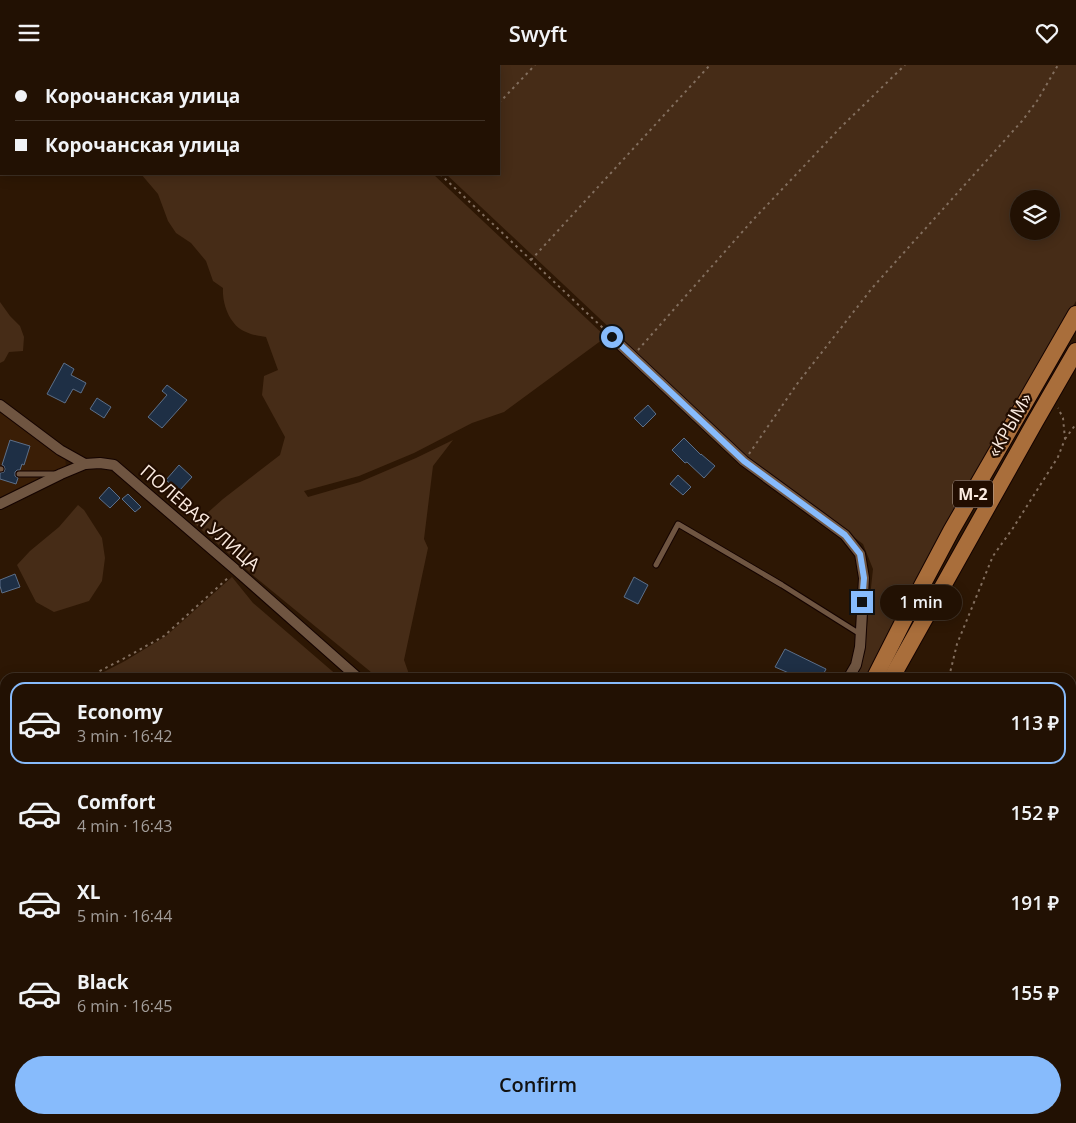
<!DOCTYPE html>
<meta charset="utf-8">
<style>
:root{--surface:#221103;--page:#2a1a0d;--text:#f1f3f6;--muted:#a29d9a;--line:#3f3125;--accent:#87bbfc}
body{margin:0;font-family:"Open Sans",sans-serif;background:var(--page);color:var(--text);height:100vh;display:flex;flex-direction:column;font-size:19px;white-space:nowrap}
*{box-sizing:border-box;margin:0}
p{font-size:16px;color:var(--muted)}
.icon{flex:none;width:28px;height:28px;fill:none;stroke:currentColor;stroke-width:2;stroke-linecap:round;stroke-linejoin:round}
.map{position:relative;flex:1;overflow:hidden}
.panel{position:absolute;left:0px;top:608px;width:1076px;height:451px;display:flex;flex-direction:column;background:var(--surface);border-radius:15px 15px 0 0;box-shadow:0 2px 12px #0003,0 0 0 1px var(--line)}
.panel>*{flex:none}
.top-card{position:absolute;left:0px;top:0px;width:500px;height:110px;box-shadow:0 2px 12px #0003,0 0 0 1px var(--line);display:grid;align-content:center;height:110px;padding:0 15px;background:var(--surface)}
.tools{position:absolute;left:1010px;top:125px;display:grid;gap:10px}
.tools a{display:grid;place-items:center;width:50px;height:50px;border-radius:50%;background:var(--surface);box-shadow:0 2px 12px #0003,0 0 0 1px var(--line);font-size:25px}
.end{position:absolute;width:22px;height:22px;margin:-11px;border:6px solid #87bbfc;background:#111;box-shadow:0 0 0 2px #111}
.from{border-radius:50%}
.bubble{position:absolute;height:35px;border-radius:18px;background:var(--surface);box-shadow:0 2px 12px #0003,0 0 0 1px var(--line);font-size:16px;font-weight:600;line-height:35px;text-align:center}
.top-card b{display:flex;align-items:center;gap:18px;height:48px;font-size:19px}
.top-card b+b{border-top:1px solid var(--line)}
.top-card i{width:12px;height:12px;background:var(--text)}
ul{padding:9px 0 0;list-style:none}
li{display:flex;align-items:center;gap:15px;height:82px;margin:0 10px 8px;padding:0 5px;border:2px solid transparent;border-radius:15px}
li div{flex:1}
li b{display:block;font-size:19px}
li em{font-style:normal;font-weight:600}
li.current{border-color:var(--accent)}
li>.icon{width:45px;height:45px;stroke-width:1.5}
.cta{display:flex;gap:10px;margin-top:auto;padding:10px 15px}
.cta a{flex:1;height:58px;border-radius:30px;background:var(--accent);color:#111;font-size:20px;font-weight:600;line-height:58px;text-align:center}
header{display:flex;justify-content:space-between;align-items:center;height:65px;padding:0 15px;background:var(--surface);font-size:22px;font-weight:600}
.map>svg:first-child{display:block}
</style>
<header><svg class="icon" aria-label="menu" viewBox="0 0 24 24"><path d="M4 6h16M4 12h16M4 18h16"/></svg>Swyft<svg class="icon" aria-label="heart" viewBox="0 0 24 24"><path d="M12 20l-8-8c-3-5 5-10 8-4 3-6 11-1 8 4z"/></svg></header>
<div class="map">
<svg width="1076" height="1058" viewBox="0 0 1076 1058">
<rect width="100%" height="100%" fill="#2d1704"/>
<path fill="#3a1e06" d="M0,343L65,391L66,401L0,434Z"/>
<g fill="#462c17" fill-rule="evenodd">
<path d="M68,0H318L320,1H69Z"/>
<path d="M331,0H1076V236L867,612H856L865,587L868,550L873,504L863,479L748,393L446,109H499V1H332ZM1019,134H1051V166H1019Z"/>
<path d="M141,109H433L606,272L504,347L472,358L414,388L359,411L304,426L308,432L360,417L416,393L453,375L433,401L424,474L428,483L404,595L410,612H377L255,512L195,459L223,434L280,390L285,372L262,330L264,311L278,305L266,272C260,271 252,270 246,267C230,261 222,239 223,223L213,216L206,196L191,178L176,168L168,156L158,129Z"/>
<path d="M0,237L10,251L20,261L24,272L23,286L9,287L4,296L0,298Z"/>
<path d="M78,440L84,445L102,473L105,493L102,516L89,536L54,547L36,537L17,500L30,486L59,462Z"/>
<path d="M232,512L253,538L339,612H94L125,596L166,571Z"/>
<path d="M5,692V789L0,788V695Z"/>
<path d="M217,1054H361L363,1058H218Z"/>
</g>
<g fill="#1e2f45" stroke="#5c6f89">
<path d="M64,298L74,304L71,310L86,318L81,328L73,324L65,338L47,329Z"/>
<path d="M167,320L187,335L162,363L148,352L167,330L162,326Z"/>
<path d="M97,333L111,342L104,353L90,344Z"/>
<path d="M648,340L656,349L643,362L634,353Z"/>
<path d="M684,373L701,390V389L715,401L704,413L687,397L685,398L672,385Z"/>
<path d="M10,375L30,381L24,400L22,399L20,405H17L15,407V411L18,413L16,419L0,414V408L4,407L5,404L4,401L2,400Z"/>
<path d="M179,400L192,412L179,426L166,415Z"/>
<path d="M678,410L691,422L683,430L670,419Z"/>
<path d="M109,422L120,433L110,443L99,433Z"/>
<path d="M128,429L141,442L135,447L122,434Z"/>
<path d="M15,509L20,522L2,528L0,521V515Z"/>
<path d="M634,512L648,520L638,539L624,532Z"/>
<path d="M785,584L826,604L822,612H798L775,602Z"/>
</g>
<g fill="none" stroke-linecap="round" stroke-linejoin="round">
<defs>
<g id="service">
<path d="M0,404H1"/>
<path d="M19,409H55"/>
<path d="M656,500L678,459L782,520L860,569"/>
</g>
<g id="minor">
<path d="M612,272L744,396L845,470L860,489L864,513L860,582L856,600L849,612"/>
<path d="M0,340L60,385L85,399"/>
<path d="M0,439L61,409L85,399L100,398L114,400L236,505L357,612"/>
<path d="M1071,989H1076"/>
<path d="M609,1058L611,1054"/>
<path d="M701,1058L708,1054"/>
</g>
<g id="primary">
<path d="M875,612L908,547L951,466L1076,249"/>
<path d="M892,612L1035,357L1076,286"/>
<path d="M632,1058L635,1054"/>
<path d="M649,1058L652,1054"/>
</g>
</defs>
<use href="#service" stroke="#140300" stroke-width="7"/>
<use href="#minor" stroke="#140300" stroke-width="12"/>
<use href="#primary" stroke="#140300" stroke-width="18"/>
<g stroke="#836f5f" stroke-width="2" stroke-dasharray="2.5 4" stroke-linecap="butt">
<path d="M324,0L326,1"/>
<path d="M362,1L363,0"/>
<path d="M499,38L535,0"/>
<path d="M440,109L605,265"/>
<path d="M531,195L710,0"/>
<path d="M638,285L751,157L841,62L905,0"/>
<path d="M1065,374L1076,359"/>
<path d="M749,389L797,319L873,222L1022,56L1037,36L1058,0"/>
<path d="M88,612L123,594L164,571L229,512"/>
<path d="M948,612L950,608L957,579L993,491L1013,463L1058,392L1065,374L1063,353L1058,343"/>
</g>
<use href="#service" stroke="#6f5541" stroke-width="5"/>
<use href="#minor" stroke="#6f5541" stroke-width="10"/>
<use href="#primary" stroke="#a96e3b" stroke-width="16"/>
</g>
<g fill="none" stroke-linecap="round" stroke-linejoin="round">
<path stroke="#87bbfc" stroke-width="6" d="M612,272L744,396L845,470L860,489L864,513L862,537"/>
</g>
<g text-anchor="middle" stroke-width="4.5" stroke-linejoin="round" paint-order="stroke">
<rect fill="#220d00" stroke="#baa89d" stroke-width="1" x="953" y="415.5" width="40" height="27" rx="4"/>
<g font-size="16" font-weight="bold" fill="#fbebe0">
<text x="973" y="435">М-2</text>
</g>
<g font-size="18" fill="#fbebe0" stroke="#220d00">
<text transform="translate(1010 360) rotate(-60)" y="6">«КРЫМ»</text>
<text transform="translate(200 453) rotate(41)" y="6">ПОЛЕВАЯ УЛИЦА</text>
</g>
</g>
</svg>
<div class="tools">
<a><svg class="icon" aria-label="layers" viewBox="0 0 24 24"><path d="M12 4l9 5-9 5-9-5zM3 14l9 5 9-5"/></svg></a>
</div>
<i class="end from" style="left:612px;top:272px"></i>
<i class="end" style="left:862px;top:537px"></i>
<div class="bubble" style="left:880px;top:520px;width:82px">1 min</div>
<div class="top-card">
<b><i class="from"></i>Корочанская улица</b>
<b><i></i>Корочанская улица</b>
</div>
<section class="panel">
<ul>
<li class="current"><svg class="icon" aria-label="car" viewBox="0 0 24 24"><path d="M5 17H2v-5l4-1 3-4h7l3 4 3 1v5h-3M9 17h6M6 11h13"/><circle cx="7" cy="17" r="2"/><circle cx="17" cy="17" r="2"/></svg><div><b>Economy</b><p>3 min · 16:42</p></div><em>113 ₽</em></li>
<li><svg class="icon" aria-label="car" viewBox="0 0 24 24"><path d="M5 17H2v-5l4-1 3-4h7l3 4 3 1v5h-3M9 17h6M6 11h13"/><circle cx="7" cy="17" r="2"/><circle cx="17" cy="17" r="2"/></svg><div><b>Comfort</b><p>4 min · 16:43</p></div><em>152 ₽</em></li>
<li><svg class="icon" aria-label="car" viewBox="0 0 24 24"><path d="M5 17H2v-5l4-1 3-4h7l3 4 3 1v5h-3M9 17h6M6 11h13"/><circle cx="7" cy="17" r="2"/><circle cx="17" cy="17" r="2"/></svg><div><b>XL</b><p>5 min · 16:44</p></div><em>191 ₽</em></li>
<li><svg class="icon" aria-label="car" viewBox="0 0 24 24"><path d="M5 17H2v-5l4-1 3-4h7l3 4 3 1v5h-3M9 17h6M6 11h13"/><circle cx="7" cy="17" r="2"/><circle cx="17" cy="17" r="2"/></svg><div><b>Black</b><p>6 min · 16:45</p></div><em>155 ₽</em></li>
</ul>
<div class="cta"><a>Confirm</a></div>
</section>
</div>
